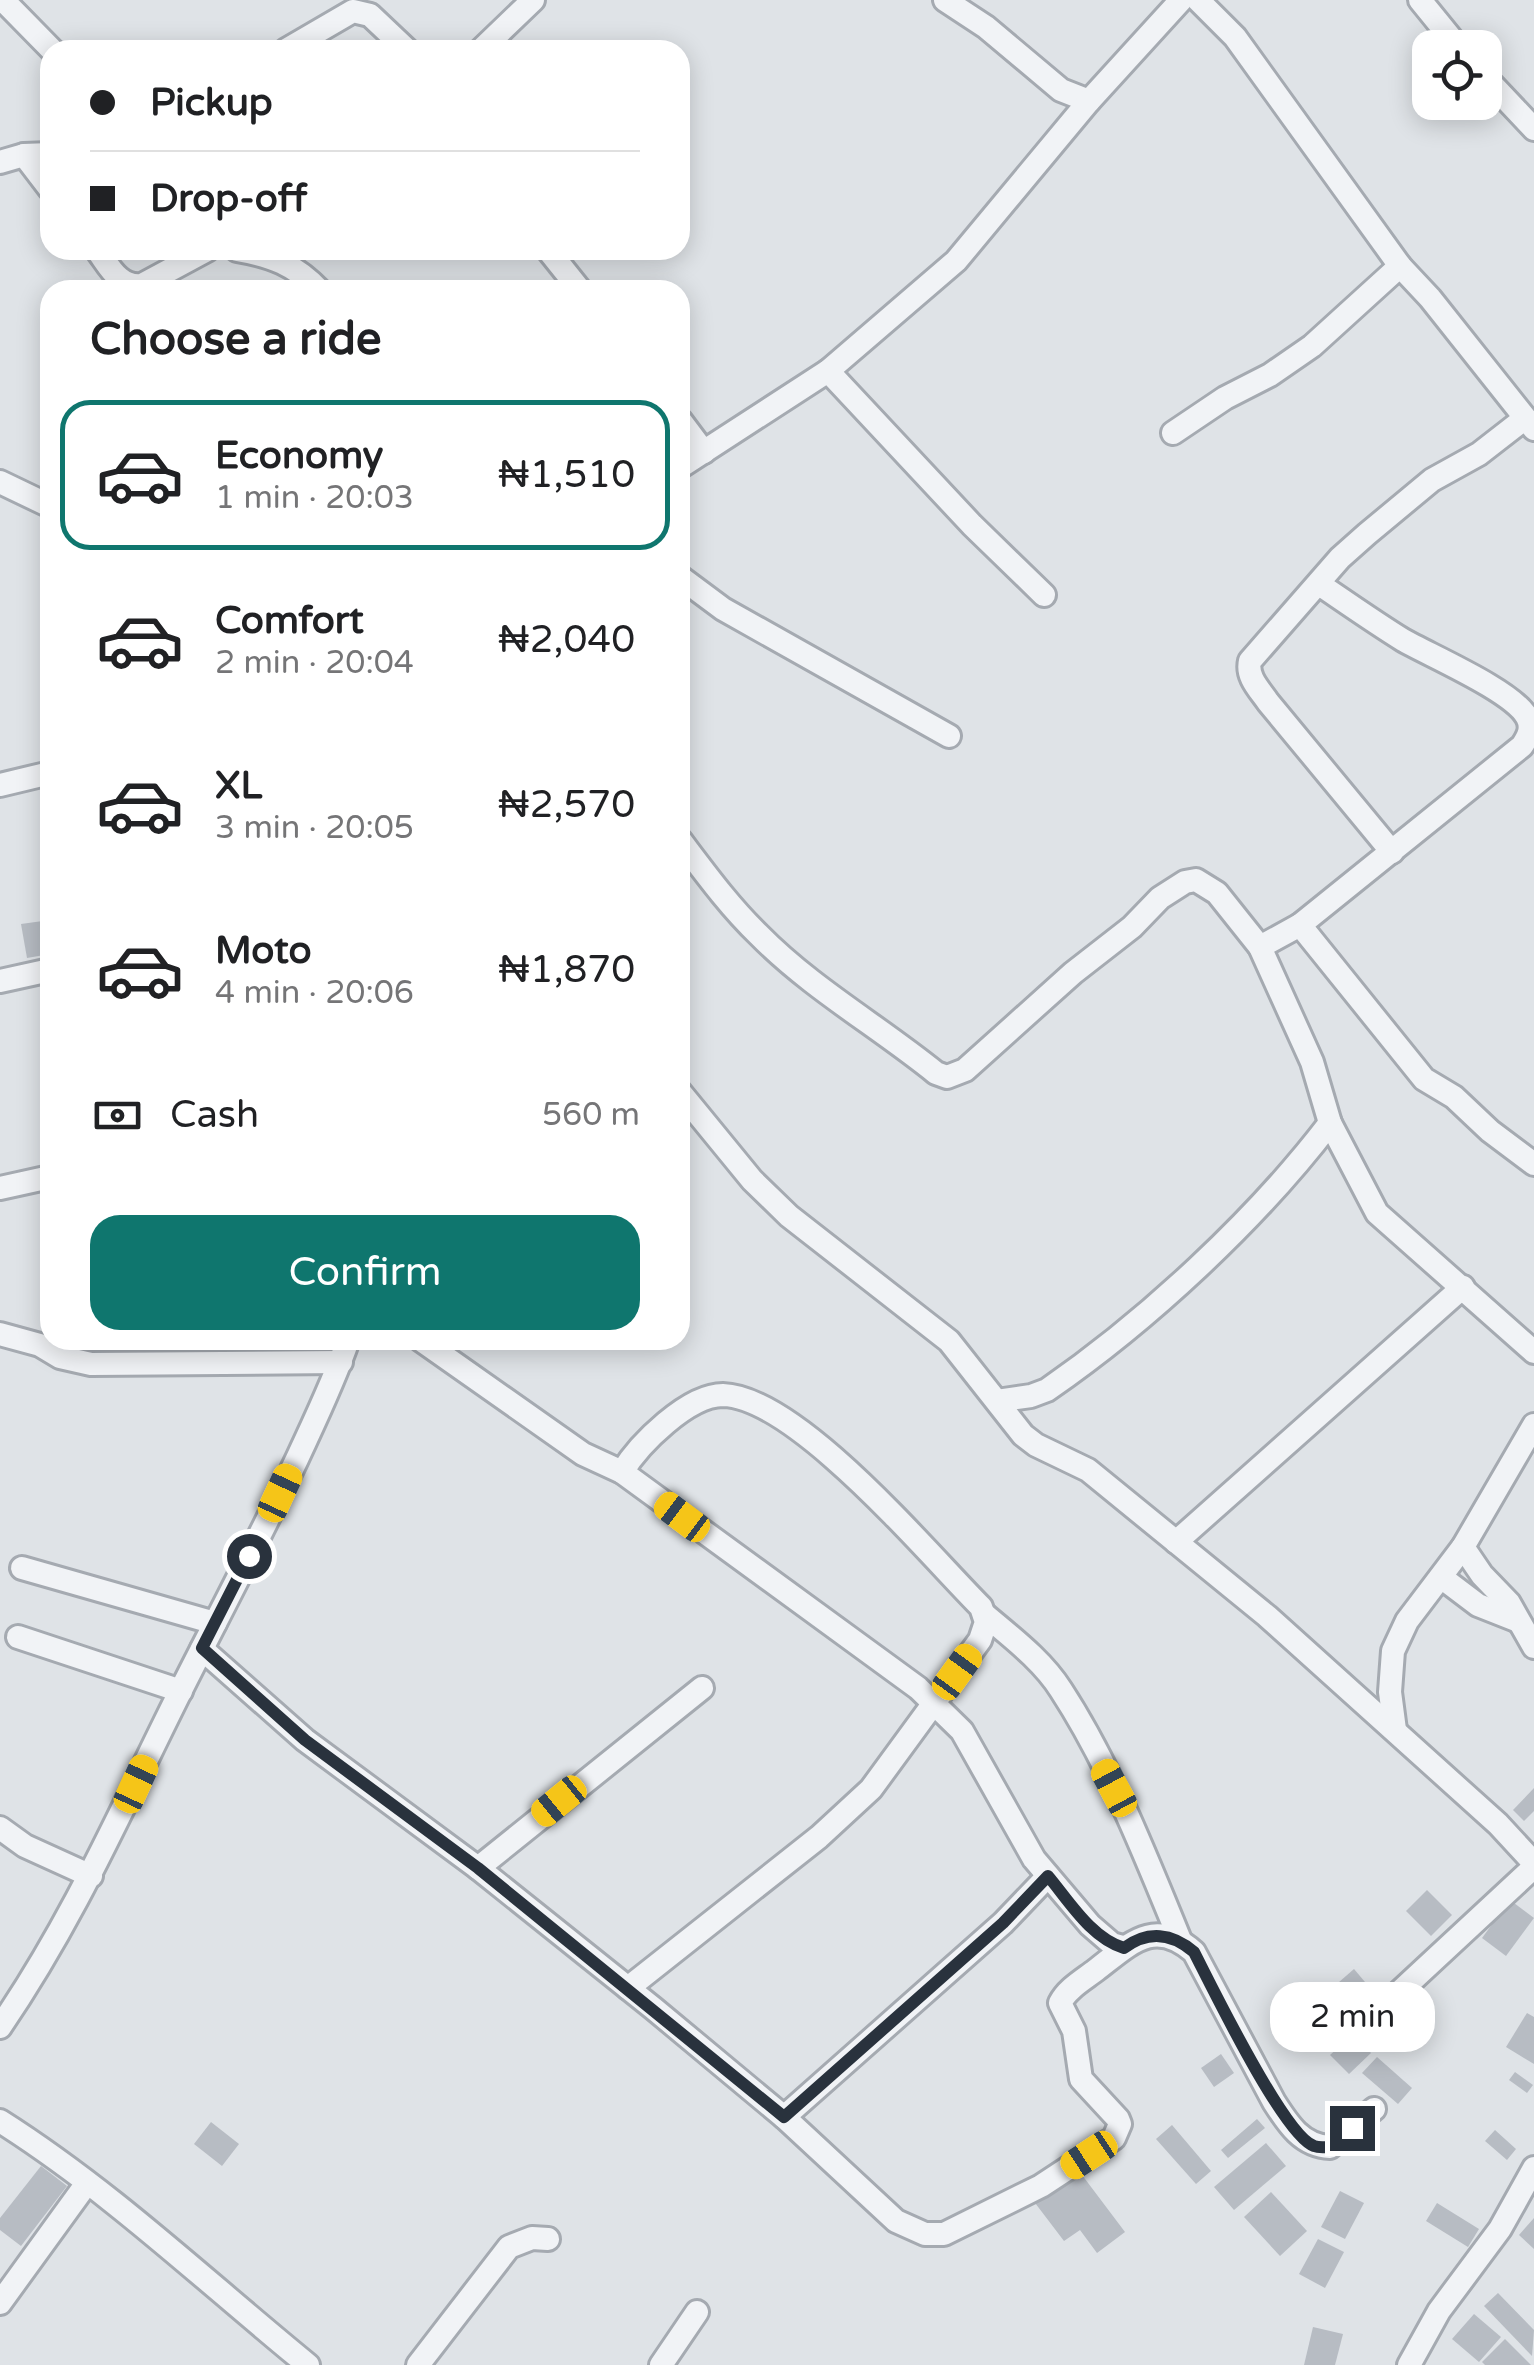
<!DOCTYPE html>
<meta charset="utf-8">
<style>
:root{--surface:#fff;--page:#f2f2f2;--text:#202124;--muted:#757577;--line:#e0e0e0;--accent:#0f766e}
body{margin:0;font-family:"Varela Round",sans-serif;background:var(--page);color:var(--text);height:100vh;display:flex;flex-direction:column;font-size:38px;white-space:nowrap}
*{box-sizing:border-box;margin:0}
p{font-size:32px;color:var(--muted)}
.icon{flex:none;width:55px;height:55px;fill:none;stroke:currentColor;stroke-width:2;stroke-linecap:round;stroke-linejoin:round}
.map{position:relative;flex:1;overflow:hidden}
.details{position:absolute;left:40px;top:280px;width:650px;height:1070px;display:flex;flex-direction:column;background:var(--surface);border-radius:30px;box-shadow:0 5px 25px #0003}
.details>*{flex:none}
.top-card{position:absolute;left:40px;top:40px;width:650px;height:220px;border-radius:30px;box-shadow:0 5px 25px #0003;display:grid;align-content:center;height:220px;padding:0 50px;background:var(--surface)}
.buttons{position:absolute;left:1412px;top:30px;display:grid;gap:20px}
.buttons a{display:grid;place-items:center;width:90px;height:90px;border-radius:20px;background:var(--surface);box-shadow:0 5px 25px #0003;font-size:50px}
.end{position:absolute;width:45px;height:45px;margin:-22px;border:12px solid #29323d;background:#fff;box-shadow:0 0 0 5px #fff}
.from{border-radius:50%}
.bubble{position:absolute;height:70px;border-radius:30px;background:var(--surface);box-shadow:0 5px 25px #0003;font-size:32px;font-weight:600;line-height:70px;text-align:center}
.car{position:absolute;width:30px;height:60px;margin:-30px -15px;border-radius:12px;box-shadow:0 0 8px 2px #0007;background:linear-gradient(#f5c518 24%,#345 0 40%,#f5c518 0 76%,#345 0 86%,#f5c518 0)}
.top-card b{display:flex;align-items:center;gap:35px;height:95px;font-size:38px}
.top-card b+b{border-top:2px solid var(--line)}
.top-card i{width:25px;height:25px;background:var(--text)}
ul{padding:0;list-style:none}
li{display:flex;align-items:center;gap:30px;height:150px;margin:0 20px 15px;padding:0 30px;border:5px solid transparent;border-radius:30px}
li div{flex:1}
li b{display:block;font-size:38px}
li em{font-style:normal;font-weight:600}
li.on{border-color:var(--accent)}
li>.icon{width:90px;height:90px;stroke-width:1.5}
h2{padding:0 50px;font-size:45px;line-height:120px}
.pay{display:flex;align-items:center;gap:25px;height:110px;padding:0 50px;font-size:38px}
.pay p{margin-inline-start:auto}
.action{display:flex;gap:20px;margin-top:auto;padding:20px 50px}
.action a{flex:1;height:115px;border-radius:30px;background:var(--accent);color:#fff;font-size:40px;font-weight:600;line-height:115px;text-align:center}
.map>svg:first-child{display:block}
</style>
<div class="map">
<svg width="1534" height="2365" viewBox="0 0 1534 2365">
<rect width="100%" height="100%" fill="#dfe3e7"/>
<g fill="#b7bcc3">
<path d="M50,920V954L27,958L21,924Z"/>
<path d="M1534,1788V1811L1524,1821L1513,1810Z"/>
<path d="M1427,1890L1452,1915L1431,1936L1406,1911Z"/>
<path d="M1510,1900L1534,1918L1506,1956L1482,1938Z"/>
<path d="M1354,1969L1376,1995L1344,2022L1323,1996Z"/>
<path d="M1527,2013L1534,2017V2064L1506,2047Z"/>
<path d="M1353,2034L1371,2053L1349,2074L1330,2055Z"/>
<path d="M1221,2054L1234,2073L1214,2087L1201,2068Z"/>
<path d="M1377,2057L1412,2088L1398,2104L1362,2073Z"/>
<path d="M1515,2072L1533,2085L1527,2093L1509,2080Z"/>
<path d="M1257,2119L1265,2128L1228,2158L1221,2150Z"/>
<path d="M211,2122L239,2144L222,2166L194,2144Z"/>
<path d="M1172,2125L1211,2171L1196,2184L1156,2139Z"/>
<path d="M1495,2130L1516,2149L1507,2160L1485,2141Z"/>
<path d="M1266,2143L1286,2166L1234,2210L1214,2187Z"/>
<path d="M1073,2163L1125,2232L1097,2253L1080,2230L1064,2241L1029,2195Z"/>
<path d="M41,2166L67,2186L21,2246L0,2230V2218Z"/>
<path d="M1340,2191L1364,2203L1345,2239L1321,2227Z"/>
<path d="M1271,2192L1307,2231L1280,2256L1244,2217Z"/>
<path d="M1437,2203L1479,2229L1468,2247L1426,2221Z"/>
<path d="M1534,2218V2249L1519,2235Z"/>
<path d="M1318,2239L1344,2252L1325,2288L1299,2274Z"/>
<path d="M1498,2293L1534,2330L1532,2356L1484,2306Z"/>
<path d="M1474,2314L1501,2337L1479,2362L1452,2339Z"/>
<path d="M1313,2327L1343,2334L1335,2365H1304Z"/>
<path d="M1505,2339L1531,2365H1485L1482,2362Z"/>
</g>
<g fill="none" stroke-linecap="round" stroke-linejoin="round">
<defs>
<g id="minor">
<path d="M3,0L52,50"/>
<path d="M945,0L986,27L1061,90L1089,101"/>
<path d="M1198,0L1235,37L1400,266L1430,298L1534,429"/>
<path d="M1420,0L1459,48"/>
<path d="M286,50L353,11L370,15L407,50"/>
<path d="M481,50L533,0"/>
<path d="M1485,77L1534,129"/>
<path d="M24,155L50,189"/>
<path d="M0,162L24,155L50,154"/>
<path d="M97,250C109,266 119,288 142,285L207,250"/>
<path d="M237,250C272,256 294,264 319,290"/>
<path d="M548,250L580,290"/>
<path d="M828,371L972,525L1044,595"/>
<path d="M680,420L704,452"/>
<path d="M1173,433L1225,398L1270,375L1312,346L1400,266"/>
<path d="M680,467L828,371L956,261L1089,101L1181,0"/>
<path d="M0,482L50,506"/>
<path d="M680,577L723,609L949,736"/>
<path d="M0,785L50,773"/>
<path d="M680,840C705,873 729,906 759,935C811,988 878,1026 936,1073L947,1077L965,1070L1073,973L1132,927L1160,898L1185,882L1196,880L1217,893L1260,947L1312,1062L1330,1123L1377,1213L1534,1352"/>
<path d="M1392,852L1268,702C1260,690 1246,677 1250,661L1340,558L1367,534L1432,480L1479,454L1524,419"/>
<path d="M1300,925L1522,746C1528,737 1533,728 1527,717C1513,691 1431,656 1403,640C1374,622 1347,603 1319,584"/>
<path d="M1260,947L1300,925L1424,1079L1454,1097L1490,1131L1534,1164"/>
<path d="M0,981L50,970"/>
<path d="M680,1092L752,1180L789,1216L949,1341L1023,1435L1036,1445L1088,1470L1267,1616L1498,1824L1534,1863"/>
<path d="M0,1188L50,1177"/>
<path d="M0,1334L40,1345L60,1357L91,1364L341,1362"/>
<path d="M421,1340L583,1454L622,1472L918,1688L962,1731L1034,1859L1090,1925L1112,1944L1123,1947"/>
<path d="M997,1401L1031,1396L1047,1390C1147,1321 1256,1220 1330,1123"/>
<path d="M622,1472C639,1444 688,1395 723,1395C797,1397 928,1554 981,1607L986,1622L980,1640L871,1789L819,1837L628,1988"/>
<path d="M1176,1542L1463,1287"/>
<path d="M1463,1547L1482,1575L1509,1603L1534,1647"/>
<path d="M22,1568L215,1623"/>
<path d="M1441,1577L1478,1605L1516,1620"/>
<path d="M984,1614C1011,1637 1042,1660 1061,1690C1110,1765 1146,1857 1180,1940"/>
<path d="M18,1637L181,1691"/>
<path d="M202,1649L305,1740L478,1868L653,2008L784,2117L896,2221L925,2234H944L1041,2186L1114,2138L1120,2124L1118,2119L1081,2079L1074,2031L1060,2003C1067,1989 1083,1980 1096,1970C1130,1944 1154,1917 1194,1952L1274,2102C1288,2124 1302,2146 1330,2147L1374,2109"/>
<path d="M1395,1730L1390,1692L1393,1651L1407,1621L1463,1547L1534,1425"/>
<path d="M0,1828L25,1846L91,1876"/>
<path d="M478,1868L702,1688"/>
<path d="M0,2027C76,1916 124,1803 184,1684C222,1609 261,1535 297,1459C315,1420 334,1381 348,1340"/>
<path d="M1351,2037L1534,1867"/>
<path d="M784,2117L1003,1923L1048,1876"/>
<path d="M0,2121C112,2192 206,2282 308,2365"/>
<path d="M0,2303L87,2183"/>
<path d="M418,2365L509,2247L532,2238L548,2239"/>
<path d="M661,2365L697,2312"/>
<path d="M1409,2365L1439,2311L1500,2229L1534,2168"/>
</g>
</defs>
<use href="#minor" stroke="#a5aab1" stroke-width="28"/>
<use href="#minor" stroke="#f1f3f6" stroke-width="22"/>
</g>
<g fill="none" stroke-linecap="round" stroke-linejoin="round">
<path stroke="#29323d" stroke-width="12" d="M249,1556L202,1648L305,1740L478,1868L784,2117L1003,1923L1048,1876C1069,1901 1091,1938 1124,1948C1148,1930 1172,1933 1194,1952C1212,1987 1284,2136 1314,2146C1319,2148 1324,2147 1330,2147L1352,2128"/>
</g>
</svg>
<div class="buttons">
<a><svg class="icon" aria-label="locate" viewBox="0 0 24 24"><circle cx="12" cy="12" r="6"/><path d="M12 2v4M12 18v4M2 12h4M18 12h4"/></svg></a>
</div>
<i class="end from" style="left:249px;top:1556px"></i>
<i class="end" style="left:1352px;top:2128px"></i>
<div class="bubble" style="left:1270px;top:1982px;width:165px">2 min</div>
<i class="car" style="left:280px;top:1493px;rotate:25deg"></i>
<i class="car" style="left:682px;top:1517px;rotate:307deg"></i>
<i class="car" style="left:957px;top:1672px;rotate:36deg"></i>
<i class="car" style="left:136px;top:1784px;rotate:25deg"></i>
<i class="car" style="left:1114px;top:1788px;rotate:332deg"></i>
<i class="car" style="left:559px;top:1801px;rotate:231deg"></i>
<i class="car" style="left:1089px;top:2155px;rotate:237deg"></i>
<div class="top-card">
<b><i class="from"></i>Pickup</b>
<b><i></i>Drop-off</b>
</div>
<section class="details">
<h2>Choose a ride</h2>
<ul>
<li class="on"><svg class="icon" aria-label="car" viewBox="0 0 24 24"><path d="M5 17H2v-5l4-1 3-4h7l3 4 3 1v5h-3M9 17h6M6 11h13"/><circle cx="7" cy="17" r="2"/><circle cx="17" cy="17" r="2"/></svg><div><b>Economy</b><p>1 min · 20:03</p></div><em>₦1,510</em></li>
<li><svg class="icon" aria-label="car" viewBox="0 0 24 24"><path d="M5 17H2v-5l4-1 3-4h7l3 4 3 1v5h-3M9 17h6M6 11h13"/><circle cx="7" cy="17" r="2"/><circle cx="17" cy="17" r="2"/></svg><div><b>Comfort</b><p>2 min · 20:04</p></div><em>₦2,040</em></li>
<li><svg class="icon" aria-label="car" viewBox="0 0 24 24"><path d="M5 17H2v-5l4-1 3-4h7l3 4 3 1v5h-3M9 17h6M6 11h13"/><circle cx="7" cy="17" r="2"/><circle cx="17" cy="17" r="2"/></svg><div><b>XL</b><p>3 min · 20:05</p></div><em>₦2,570</em></li>
<li><svg class="icon" aria-label="car" viewBox="0 0 24 24"><path d="M5 17H2v-5l4-1 3-4h7l3 4 3 1v5h-3M9 17h6M6 11h13"/><circle cx="7" cy="17" r="2"/><circle cx="17" cy="17" r="2"/></svg><div><b>Moto</b><p>4 min · 20:06</p></div><em>₦1,870</em></li>
</ul>
<div class="pay"><svg class="icon" aria-label="cash" viewBox="0 0 24 24"><path d="M3 7h18v10H3z"/><circle cx="12" cy="12" r="2"/></svg>Cash<p>560 m</p></div>
<div class="action"><a>Confirm</a></div>
</section>
</div>
